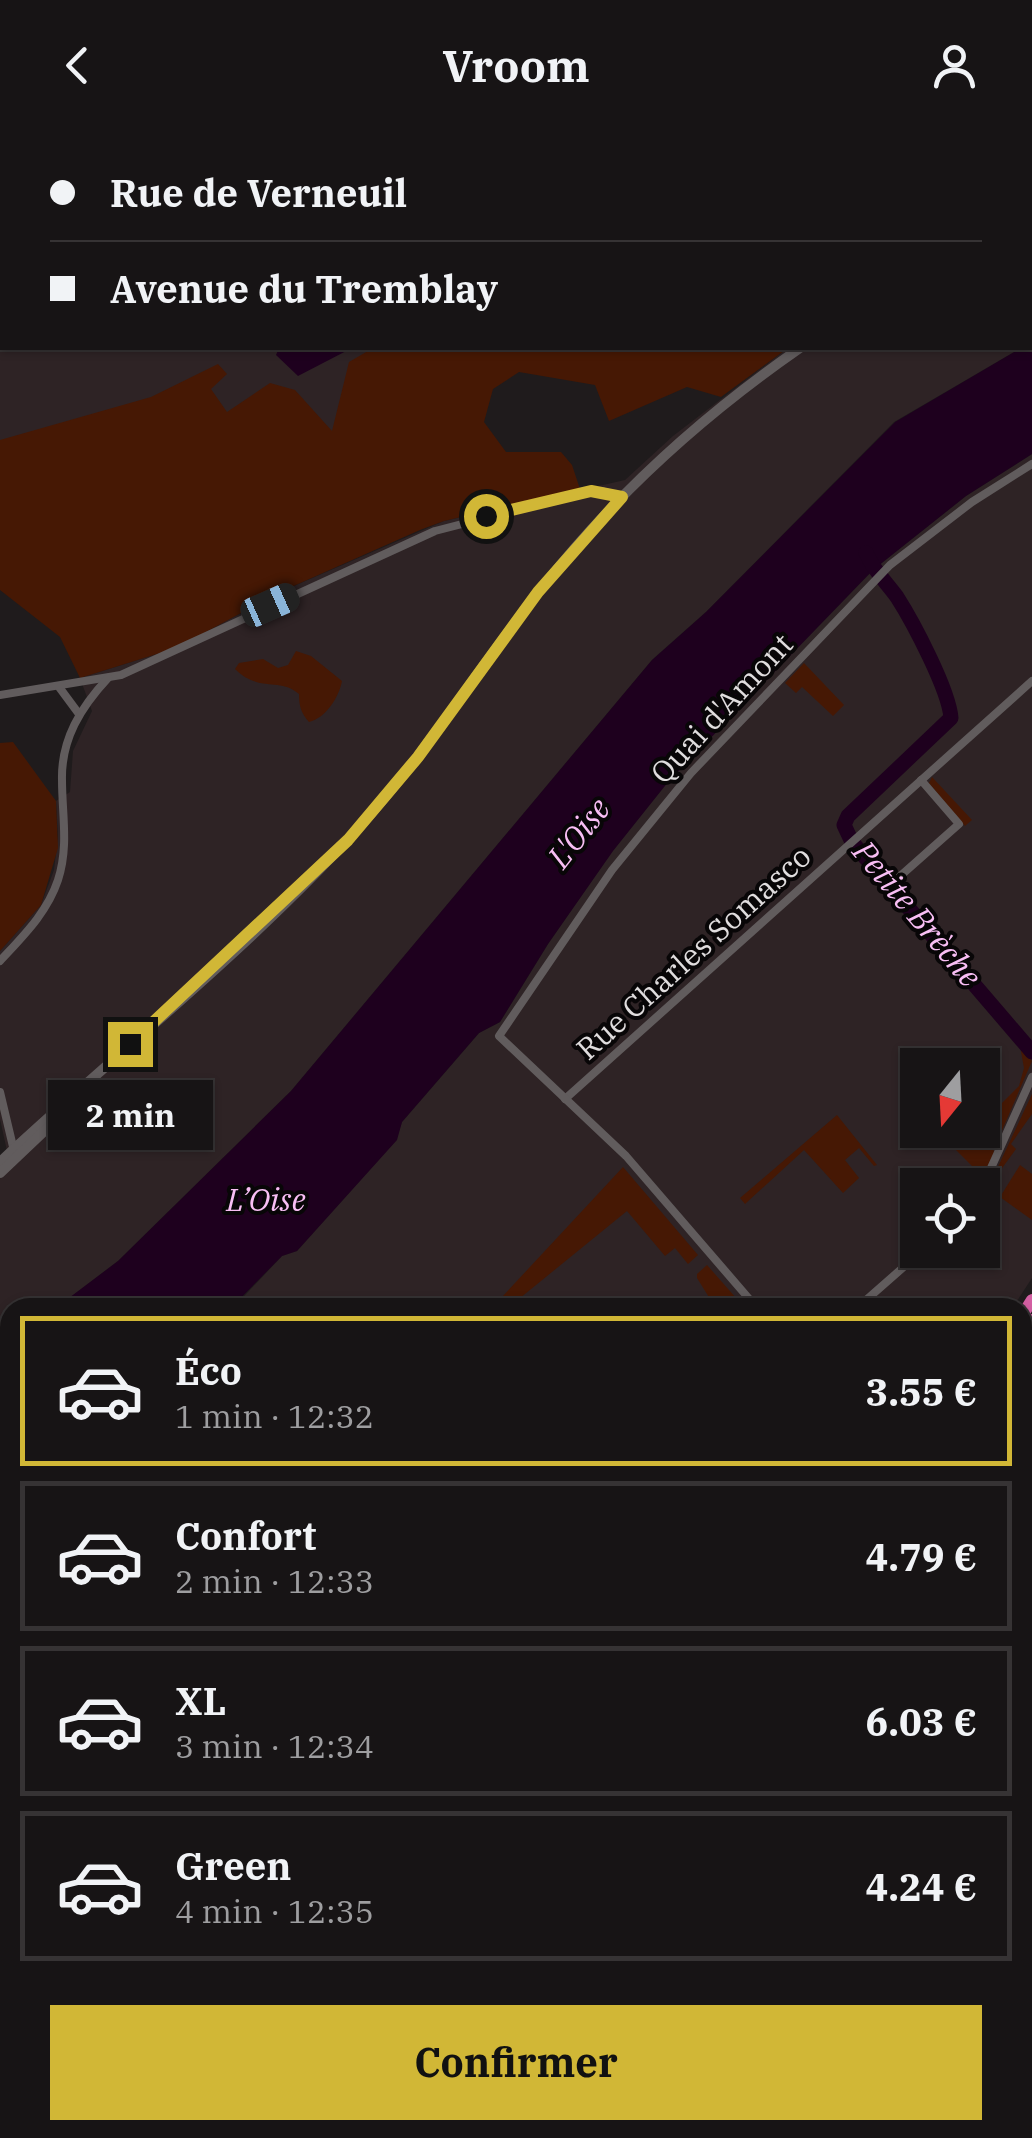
<!DOCTYPE html>
<html lang="fr">
<meta charset="utf-8">
<style>
:root{--surface:#171415;--page:#242122;--text:#f1f3f6;--muted:#9e9ea0;--line:#363334;--accent:#d1b736}
body{margin:0;font-family:"IBM Plex Serif",serif;background:var(--page);color:var(--text);height:100vh;display:flex;flex-direction:column;font-size:38px;white-space:nowrap}
*{box-sizing:border-box;margin:0}
p{font-size:32px;color:var(--muted)}
.icon{flex:none;width:55px;height:55px;fill:none;stroke:currentColor;stroke-width:2;stroke-linecap:round;stroke-linejoin:round}
.map{position:relative;flex:1;overflow:hidden}
.panel{position:absolute;left:0px;top:1168px;width:1032px;height:842px;display:flex;flex-direction:column;background:var(--surface);border-radius:30px 30px 0 0;box-shadow:0 2px 8px #0004,0 0 0 2px var(--line)}
.panel>*{flex:none}
.hud{position:absolute;left:0px;top:0px;width:1032px;height:220px;box-shadow:0 2px 8px #0004,0 0 0 2px var(--line);display:grid;align-content:center;height:220px;padding:0 50px;background:var(--surface)}
.needle{width:65px;rotate:198deg}
.tools{position:absolute;left:900px;top:918px;display:grid;gap:20px}
.tools a{display:grid;place-items:center;width:100px;height:100px;border-radius:0px;background:var(--surface);box-shadow:0 2px 8px #0004,0 0 0 2px var(--line);font-size:50px}
.end{position:absolute;width:45px;height:45px;margin:-22px;border:12px solid #d1b736;background:#111;box-shadow:0 0 0 5px #111}
.from{border-radius:50%}
.bubble{position:absolute;height:70px;border-radius:0px;background:var(--surface);box-shadow:0 2px 8px #0004,0 0 0 2px var(--line);font-size:32px;font-weight:700;line-height:70px;text-align:center}
.car{position:absolute;width:30px;height:60px;margin:-30px -15px;border-radius:12px;box-shadow:0 0 8px 2px #0007;background:linear-gradient(#222 24%,#8ab4d8 0 40%,#222 0 76%,#8ab4d8 0 86%,#222 0)}
.hud b{display:flex;align-items:center;gap:35px;height:95px;font-size:38px}
.hud b+b{border-top:2px solid var(--line)}
.hud i{width:25px;height:25px;background:var(--text)}
ul{padding:18px 0 0;list-style:none}
li{display:flex;align-items:center;gap:30px;height:150px;margin:0 20px 15px;padding:0 30px;border:5px solid var(--line);border-radius:0px}
li div{flex:1}
li b{display:block;font-size:38px}
li em{font-style:normal;font-weight:700}
li.on{border-color:var(--accent)}
li>.icon{width:90px;height:90px;stroke-width:1.5}
.cta{display:flex;gap:20px;margin-top:auto;padding:20px 50px}
.cta a{flex:1;height:115px;border-radius:0px;background:var(--accent);color:#111;font-size:40px;font-weight:700;line-height:115px;text-align:center}
header{display:flex;justify-content:space-between;align-items:center;height:130px;padding:0 50px;background:var(--surface);font-size:45px;font-weight:700}
.map>svg:first-child{display:block}
</style>
<header><svg class="icon" aria-label="back" viewBox="0 0 24 24"><path d="M15 5l-7 7 7 7"/></svg>Vroom<svg class="icon" aria-label="person" viewBox="0 0 24 24"><circle cx="12" cy="8" r="4"/><path d="M4 21q1-7 8-7t8 7"/></svg></header>
<div class="map">
<svg width="1032" height="2008" viewBox="0 0 1032 2008">
<rect width="100%" height="100%" fill="#1f1b1c"/>
<g fill="#2e2325" fill-rule="evenodd">
<path d="M0,0H476L477,2H2V218H393L355,309L0,331Z"/>
<path d="M788,218H1021L894,292L706,482L652,530L291,961L118,1131L58,1177L10,1178V1200L0,1206V1027L7,1021L0,989V821L41,775L54,740L58,706L56,671L70,662L73,621L92,581L80,548L176,518L280,462L444,391L625,350L673,306Z"/>
<path d="M1032,324V1148L1013,1177L233,1178L282,1126L297,1121L396,1010L402,992L479,903L500,892L548,814L613,720L668,652L873,440L966,366ZM918,935H982V1000H918ZM918,1055H982V1120H918Z"/>
<path d="M322,2000H979L982,2008H324Z"/>
</g>
<g fill="#461804">
<path d="M476,0H1032V64L1030,2Z"/>
<path d="M373,218H788L721,267L687,257L609,291L595,255L519,242L493,259L484,292L506,322H561L572,335L580,359L444,391L420,400L280,462L176,518L80,548L60,507L0,460V310L151,267L218,234L227,244L211,259L227,282L270,253L295,260L332,301L349,232Z"/>
<path d="M296,521L311,526L342,551C339,567 326,588 309,592C301,583 299,576 299,564C280,547 259,563 235,539L239,533L263,529L278,538L288,535Z"/>
<path d="M804,533L844,575L833,586L802,557L796,563L785,553Z"/>
<path d="M13,612L56,671L58,718L41,775L0,821V613Z"/>
<path d="M932,647L972,690L965,696L929,653Z"/>
<path d="M1020,916L1032,931L1000,1005L986,998V989L1019,956L1024,938Z"/>
<path d="M1032,964V984L1011,1014L1016,1019L989,1056Z"/>
<path d="M837,985L877,1035L874,1036L859,1018L845,1030L859,1048L843,1063L804,1020L745,1074L740,1068Z"/>
<path d="M971,1005L993,1016L994,1023L978,1055H960L976,1040L954,1018Z"/>
<path d="M1020,1035L1032,1044V1090L1000,1067Z"/>
<path d="M623,1037L698,1125L688,1134L675,1118L665,1126L627,1081L509,1177H502V1167Z"/>
<path d="M707,1135L744,1177H715L697,1148V1144Z"/>
<path d="M10,1345V1518L6,1523L10,1531V1754H0V1347Z"/>
<path d="M1032,1640V1791L1023,1736L1022,1649Z"/>
<path d="M0,1824H10V2000H322L324,2008H0Z"/>
<path d="M1032,1857V2008H1014L1011,2000H1022L1023,1868Z"/>
</g>
<g fill="#1e001e">
<path d="M1032,211V324L966,366L873,440L668,652L613,721L548,814L500,892L479,903L402,992L397,1010L297,1121L282,1126L232,1177H57L118,1131L291,961L652,530L706,482L895,292L1021,218H1030Z"/>
<path d="M279,218H352L298,246L276,225Z"/>
<path d="M10,1200V1327L0,1331V1206Z"/>
</g>
<g fill="none" stroke-linecap="round" stroke-linejoin="round">
<path stroke="#1e001e" stroke-width="15" d="M866,423C874,441 886,452 897,467C913,492 949,560 951,588L848,686L844,695L852,712L1032,922"/>
<g stroke="#615c5d" stroke-width="8">
<path d="M93,0L95,2"/>
<path d="M110,2L115,0"/>
<path d="M59,557L79,584"/>
<path d="M0,565L121,545L435,401L586,362L602,361L622,367"/>
<path d="M898,748L959,694L921,650"/>
<path d="M0,831C23,806 47,783 58,750C69,716 62,685 62,650C61,609 81,577 108,548"/>
<path d="M0,962L15,1025"/>
<path d="M565,969L1032,551"/>
<path d="M982,1058L1032,947"/>
<path d="M757,1178L626,1026L499,906L612,740L691,643L890,435L972,372L1032,334"/>
<path d="M857,1178L923,1120"/>
<path d="M0,1785L10,1784"/>
</g>
<g stroke="#615c5d" stroke-width="10">
<path d="M1030,78L1032,76"/>
<path d="M0,1032C123,917 259,811 371,684C434,612 484,529 545,454C617,363 705,284 800,218"/>
<path d="M0,1043L78,969"/>
<path d="M1022,1629L1032,1625"/>
<path d="M678,2000L682,2008"/>
</g>
<g stroke="#d35fa2" stroke-width="12">
<path d="M1022,1186L1032,1170"/>
<path d="M1022,1207L1032,1190"/>
<path d="M1022,1645L1032,1637"/>
<path d="M1022,1759L1031,1821L1022,1854"/>
<path d="M993,2000L996,2008"/>
<path d="M1004,2000L1007,2008"/>
</g>
<g stroke="#949192" stroke-width="2.5" stroke-dasharray="18 18" stroke-linecap="butt">
<path d="M0,1774H10"/>
<path d="M691,2000L695,2008"/>
</g>
</g>
<g fill="none" stroke-linecap="round" stroke-linejoin="round">
<path stroke="#d1b736" stroke-width="12" d="M130,914L348,710L418,627L538,462L622,367L591,361L486,386"/>
</g>
<g text-anchor="middle" stroke-width="8" stroke-linejoin="round" paint-order="stroke">
<g font-size="30" fill="#e0ddde" stroke="#080607">
<text transform="translate(722 579) rotate(-47)" y="10">Quai d'Amont</text>
<text transform="translate(694 823) rotate(-42)" y="10">Rue Charles Somasco</text>
</g>
<g font-size="32" font-style="italic" fill="#f8bef4" stroke="#080607">
<text transform="translate(579 703) rotate(-52)" y="11">L'Oise</text>
<text transform="translate(917 784) rotate(50)" y="11">Petite Brèche</text>
<text x="266" y="1081">L’Oise</text>
</g>
</g>
</svg>
<div class="tools">
<a><svg class="needle" viewBox="-14 -14 28 28"><path d="M0-13l5 13h-10z" fill="#e53935"/><path d="M0 13l5-13h-10z" fill="#9e9ea0"/></svg></a>
<a><svg class="icon" aria-label="locate" viewBox="0 0 24 24"><circle cx="12" cy="12" r="6"/><path d="M12 2v4M12 18v4M2 12h4M18 12h4"/></svg></a>
</div>
<i class="end from" style="left:486px;top:386px"></i>
<i class="end" style="left:130px;top:914px"></i>
<div class="bubble" style="left:48px;top:950px;width:165px">2 min</div>
<i class="car" style="left:270px;top:475px;rotate:66deg"></i>
<div class="hud">
<b><i class="from"></i>Rue de Verneuil</b>
<b><i></i>Avenue du Tremblay</b>
</div>
<section class="panel">
<ul>
<li class="on"><svg class="icon" aria-label="car" viewBox="0 0 24 24"><path d="M5 17H2v-5l4-1 3-4h7l3 4 3 1v5h-3M9 17h6M6 11h13"/><circle cx="7" cy="17" r="2"/><circle cx="17" cy="17" r="2"/></svg><div><b>Éco</b><p>1 min · 12:32</p></div><em>3.55 €</em></li>
<li><svg class="icon" aria-label="car" viewBox="0 0 24 24"><path d="M5 17H2v-5l4-1 3-4h7l3 4 3 1v5h-3M9 17h6M6 11h13"/><circle cx="7" cy="17" r="2"/><circle cx="17" cy="17" r="2"/></svg><div><b>Confort</b><p>2 min · 12:33</p></div><em>4.79 €</em></li>
<li><svg class="icon" aria-label="car" viewBox="0 0 24 24"><path d="M5 17H2v-5l4-1 3-4h7l3 4 3 1v5h-3M9 17h6M6 11h13"/><circle cx="7" cy="17" r="2"/><circle cx="17" cy="17" r="2"/></svg><div><b>XL</b><p>3 min · 12:34</p></div><em>6.03 €</em></li>
<li><svg class="icon" aria-label="car" viewBox="0 0 24 24"><path d="M5 17H2v-5l4-1 3-4h7l3 4 3 1v5h-3M9 17h6M6 11h13"/><circle cx="7" cy="17" r="2"/><circle cx="17" cy="17" r="2"/></svg><div><b>Green</b><p>4 min · 12:35</p></div><em>4.24 €</em></li>
</ul>
<div class="cta"><a>Confirmer</a></div>
</section>
</div>
